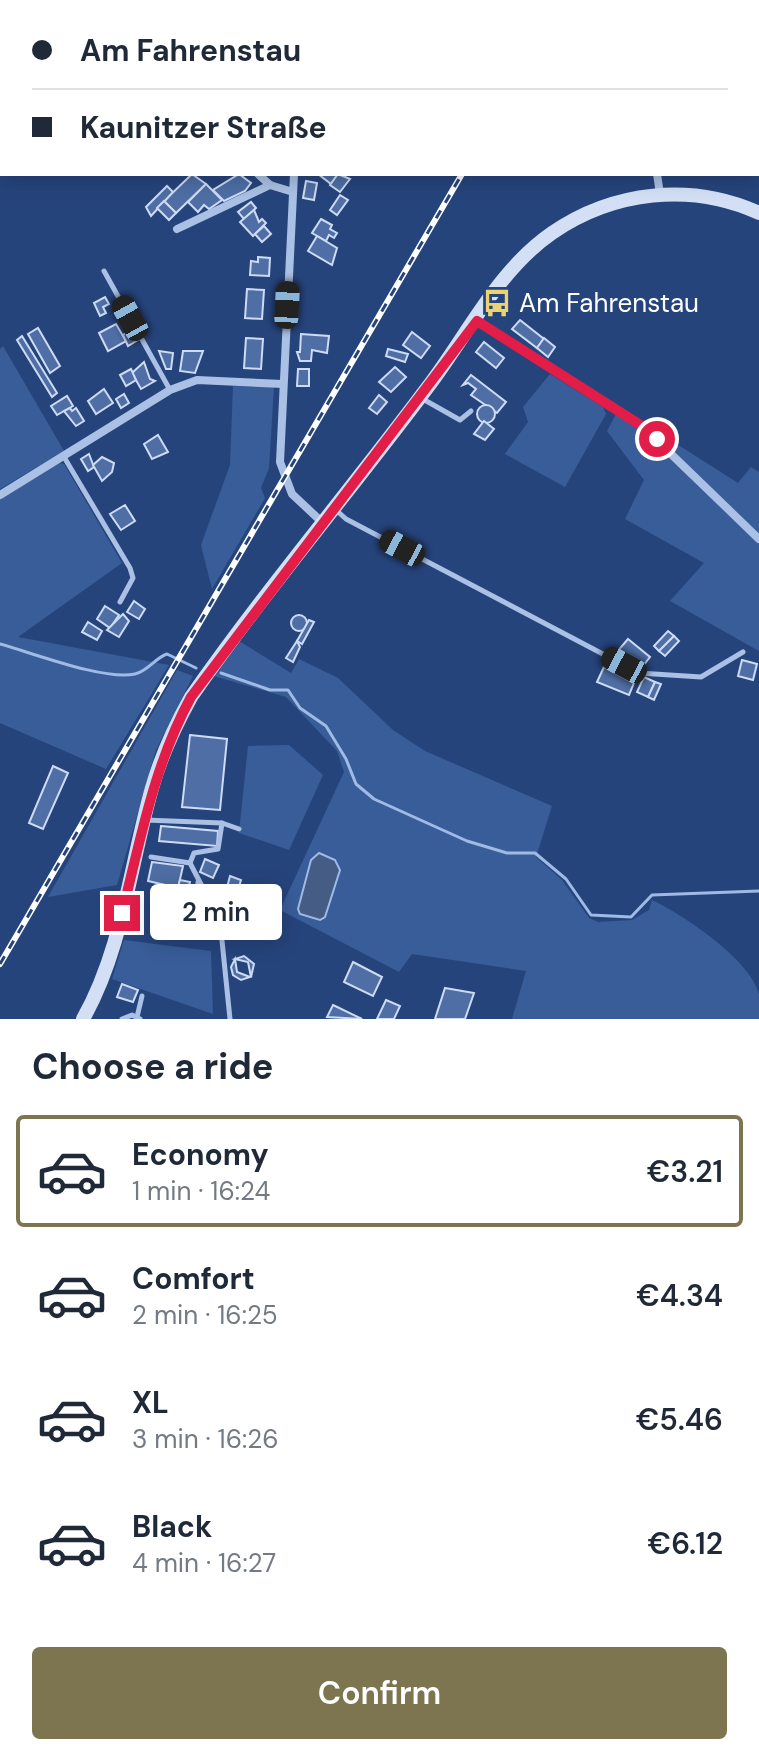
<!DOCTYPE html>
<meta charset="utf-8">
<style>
:root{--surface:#fff;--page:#f6f6f7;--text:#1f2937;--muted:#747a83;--line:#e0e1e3;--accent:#7c7550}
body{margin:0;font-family:"DM Sans",sans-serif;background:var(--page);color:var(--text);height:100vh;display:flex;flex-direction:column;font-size:30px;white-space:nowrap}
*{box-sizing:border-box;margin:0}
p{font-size:26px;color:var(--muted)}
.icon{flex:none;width:44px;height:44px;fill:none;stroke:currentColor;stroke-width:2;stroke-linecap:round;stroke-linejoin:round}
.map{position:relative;height:1019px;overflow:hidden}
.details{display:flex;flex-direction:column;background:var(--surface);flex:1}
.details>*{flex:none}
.banner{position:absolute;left:0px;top:0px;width:760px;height:176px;box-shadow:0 4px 20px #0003;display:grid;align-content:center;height:176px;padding:0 32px;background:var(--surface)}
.end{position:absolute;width:36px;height:36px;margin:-18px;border:10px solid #e11d48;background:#fff;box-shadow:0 0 0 4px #fff}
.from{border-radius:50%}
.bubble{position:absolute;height:56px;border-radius:8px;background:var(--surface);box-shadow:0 4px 20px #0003;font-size:26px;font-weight:600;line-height:56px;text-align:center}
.car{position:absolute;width:24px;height:48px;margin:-24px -12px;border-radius:10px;box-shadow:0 0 6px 2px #0007;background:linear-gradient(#222 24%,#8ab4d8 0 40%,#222 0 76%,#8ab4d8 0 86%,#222 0)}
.banner b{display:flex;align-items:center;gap:28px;height:76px;font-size:30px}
.banner b+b{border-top:2px solid var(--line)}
.banner i{width:20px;height:20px;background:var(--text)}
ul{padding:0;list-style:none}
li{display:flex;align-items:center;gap:24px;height:112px;margin:0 16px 12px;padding:0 16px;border:4px solid transparent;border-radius:8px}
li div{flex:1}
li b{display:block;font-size:30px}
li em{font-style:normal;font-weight:600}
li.selected{border-color:var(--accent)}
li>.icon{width:72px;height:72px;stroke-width:1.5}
h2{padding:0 32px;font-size:36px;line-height:96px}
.button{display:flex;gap:16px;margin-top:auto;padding:16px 32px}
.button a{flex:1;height:92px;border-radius:8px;background:var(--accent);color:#fff;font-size:32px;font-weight:600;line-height:92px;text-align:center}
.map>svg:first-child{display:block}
</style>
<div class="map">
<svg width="759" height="1019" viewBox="0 0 759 1019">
<rect width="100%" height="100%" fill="#26447c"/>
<g fill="#395d99">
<path d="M3,346L64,451L0,489V349Z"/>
<path d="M550,374L603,407L606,414L565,487L505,454L528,422L523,407Z"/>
<path d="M233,386L274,387L269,468L261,488L265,498L212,589L201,545L230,465Z"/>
<path d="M616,414L642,431L650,427L738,483L751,467L759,472V651L670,601L704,563L625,519L644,480L607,431Z"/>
<path d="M58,463L64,464L122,563L18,637L169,665L106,769L0,723V499Z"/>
<path d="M239,641L291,673L299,659L338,678L393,730L425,751L552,806L536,857L562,880L589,918L598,922L632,920L649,910L652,900C682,914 750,959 759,994C759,1001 759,1011 759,1019H512L526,971L412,954L399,972L280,910L344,772L337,751L286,697L214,676Z"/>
<path d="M177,670L193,676L156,750L117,885L48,897Z"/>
<path d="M289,745L323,775L289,850L239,833L248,746Z"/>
<path d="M124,940L211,951L213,1014L112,979Z"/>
</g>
<path fill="#455c85" stroke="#9fbae5" stroke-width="2" d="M319,853L335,860L340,870L325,917L320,920L300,914L298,909L311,860Z"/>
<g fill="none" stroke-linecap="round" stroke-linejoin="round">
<g stroke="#9fbae5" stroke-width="3">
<path d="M0,644C33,653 105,681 135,674C148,671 155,658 167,654L196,668"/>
<path d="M221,673L270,690H288L300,708L326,726L346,759L356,784L374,799L467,841L507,853H535L566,879L591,915L631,917L652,895L759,891"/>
</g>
</g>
<g fill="#4e6ea5" stroke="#cddbf4" stroke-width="2">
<path d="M192,174L206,184L176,213L164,201Z"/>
<path d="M239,174L251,183L245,191L224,201L213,190Z"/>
<path d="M318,174H338L331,184Z"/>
<path d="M338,174L350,179L340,192L330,185Z"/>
<path d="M306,181L317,183L314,200L303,198Z"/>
<path d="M206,184L222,200L209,209L204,205L198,212L188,202Z"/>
<path d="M167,186L173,192L151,216L146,207Z"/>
<path d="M340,195L348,200L337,215L330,210Z"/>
<path d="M164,201L176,213L169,220L157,208Z"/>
<path d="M251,202L256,208L244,219L238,212Z"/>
<path d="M254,210L259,222L262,219L266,223L253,236L240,222Z"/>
<path d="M321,219L332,225L330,229L337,233L334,238L329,235L326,241L312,233Z"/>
<path d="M264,226L271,234L262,242L255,234Z"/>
<path d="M317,236L337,248L332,265L308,251Z"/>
<path d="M258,257L270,258L269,276L250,275L251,261L258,262Z"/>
<path d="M247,289L264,290L262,319L245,318Z"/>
<path d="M105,297L109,304L103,307L106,313L100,316L94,303Z"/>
<path d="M520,320L544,339L537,348L512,329Z"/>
<path d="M116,324L126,341L108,351L99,333Z"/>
<path d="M38,328L60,366L50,373L28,334Z"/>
<path d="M132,329L138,340L128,346L123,335Z"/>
<path d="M412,332L430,346L421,358L403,345Z"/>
<path d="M301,334L329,336L327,353L312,350L311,361H300L297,352H300Z"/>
<path d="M22,336L57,393L52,397L17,340Z"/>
<path d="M246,338L263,339L261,369L244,368Z"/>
<path d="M544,338L555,347L548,357L537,348Z"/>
<path d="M484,342L504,358L496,368L476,352Z"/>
<path d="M388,349L408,354L405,362L386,356Z"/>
<path d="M159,351L173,353L171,369H166Z"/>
<path d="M183,351H203L195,373L180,371Z"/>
<path d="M144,362L150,379L155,381L141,389L132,373Z"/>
<path d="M395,367L406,377L391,392L379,382Z"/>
<path d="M131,369L136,380L126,386L120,375Z"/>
<path d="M298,369H309V386H297Z"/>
<path d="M471,375L506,402L497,413L471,395L476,389L468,383L463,385Z"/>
<path d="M104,389L113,403L96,414L88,401Z"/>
<path d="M124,394L129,403L121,408L116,399Z"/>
<path d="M379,395L387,402L377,414L369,408Z"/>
<path d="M67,396L73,406L57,415L51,406Z"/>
<circle cx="486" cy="414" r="9"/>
<path d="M70,408L72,411L76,408L84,421L76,426L64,411Z"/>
<path d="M484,421L494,429L485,440L474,434Z"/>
<path d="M158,435L168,452L152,459L144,444Z"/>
<path d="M89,454L94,467L88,471L81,459Z"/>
<path d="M102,457L114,463L112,472L102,481L93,465Z"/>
<path d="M125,505L135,521L121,530L110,514Z"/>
<path d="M134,601L145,609L139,619L127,612Z"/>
<path d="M105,606L119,615L110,628L97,619Z"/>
<path d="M123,614L129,621L119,637L107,630Z"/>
<circle cx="299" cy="623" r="8"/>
<path d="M309,620L314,622L302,644L297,641Z"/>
<path d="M88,622L102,631L97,640L82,632Z"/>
<path d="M668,631L674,636L659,651L654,646Z"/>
<path d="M674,636L679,641L665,656L659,651Z"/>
<path d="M628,639L650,657L639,671L616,653Z"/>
<path d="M297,641L300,647L293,662L286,658Z"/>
<path d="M742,660L757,664L753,680L738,676Z"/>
<path d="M604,667L634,683L629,695L597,682Z"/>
<path d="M644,677L655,682L648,697L637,692Z"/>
<path d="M655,682L661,684L654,700L648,697Z"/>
<path d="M190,735L227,739L220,810L182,807Z"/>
<path d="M53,766L68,773L43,829L29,823Z"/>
<path d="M161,826L218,831L217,846L159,841Z"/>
<path d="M205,859L219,865L213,878L200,872Z"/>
<path d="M152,862L183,866L178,888L148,881Z"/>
<path d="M230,876L241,880L231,913L221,910Z"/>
<path d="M180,880L190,882L186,897L176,895Z"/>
<path d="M160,884L178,888L175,901L157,897Z"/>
<path d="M244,956L254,964L251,977L248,962L235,959Z"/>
<path d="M235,959L237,972L250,977L241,980L233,975L231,967Z"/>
<path d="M353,962L382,977L373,996L344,982Z"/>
<path d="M122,984L138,990L133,1002L117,997Z"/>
<path d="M445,988L474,993L465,1019H435Z"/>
<path d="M386,1000L400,1006L394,1019H377Z"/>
<path d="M333,1005L362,1019L327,1017Z"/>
</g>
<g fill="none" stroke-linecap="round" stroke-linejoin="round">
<g stroke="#aac0e4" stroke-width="5">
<path d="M644,0L646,2"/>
<path d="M699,0L702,2"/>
<path d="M755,0L757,2"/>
<path d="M104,271L170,390"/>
<path d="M421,398L460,420L471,411"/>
<path d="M64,457L130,568L133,578L120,602"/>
<path d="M336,510L346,519L639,673L701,677L743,652"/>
<path d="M145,820L222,823L218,849L194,853L190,863"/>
<path d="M222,823L239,829"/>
<path d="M151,857L190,863L220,921L230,1019"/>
<path d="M195,921L198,882"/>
<path d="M137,1017L142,996"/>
<path d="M122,1019L132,1015L140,1019"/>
</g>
<g stroke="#aac0e4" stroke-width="8">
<path d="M81,0L83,2"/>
<path d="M313,2V0"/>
<path d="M758,29L759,28"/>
<path d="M258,174L270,185L293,192"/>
<path d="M294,174L280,462L292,494L324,524"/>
<path d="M657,174L660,194"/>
<path d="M177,229L270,185"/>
<path d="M477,321L642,426L759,539"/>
<path d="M0,495L170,390L197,380L283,384"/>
</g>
<path stroke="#d3dff4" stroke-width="14" d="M83,1019C123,948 130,865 152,788C161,756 175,726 191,697C265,591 350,491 427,388C467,336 497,271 552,233C613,191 691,182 759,213"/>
<defs>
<g id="rail">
<path d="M561,2L562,0"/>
<path d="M0,964L462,174"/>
</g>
</defs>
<use href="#rail" stroke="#fff" stroke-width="6"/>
<use href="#rail" stroke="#26447c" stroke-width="3" stroke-dasharray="9" stroke-linecap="butt"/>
</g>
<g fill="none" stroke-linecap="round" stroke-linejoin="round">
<path stroke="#e11d48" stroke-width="10" d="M122,913C141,838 154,765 191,697L477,321L642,426L657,439"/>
</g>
<defs>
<symbol id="bus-bare" viewBox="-9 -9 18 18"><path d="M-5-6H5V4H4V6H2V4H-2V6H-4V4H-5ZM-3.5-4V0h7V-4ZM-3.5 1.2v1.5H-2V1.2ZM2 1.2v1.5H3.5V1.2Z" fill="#edd36f" stroke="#26447c" stroke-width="2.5" paint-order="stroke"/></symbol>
</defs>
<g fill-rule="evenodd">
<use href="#bus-bare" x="477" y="283" width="40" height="40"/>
</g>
<g text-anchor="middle" stroke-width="7" stroke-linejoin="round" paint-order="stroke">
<g font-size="26" fill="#fff" stroke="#26447c" text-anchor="start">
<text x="519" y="312">Am Fahrenstau</text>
</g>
</g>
</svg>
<i class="end from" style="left:657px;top:439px"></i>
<i class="end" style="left:122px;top:913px"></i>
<div class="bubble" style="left:150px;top:884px;width:132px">2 min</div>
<i class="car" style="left:287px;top:305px;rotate:3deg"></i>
<i class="car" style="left:130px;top:318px;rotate:331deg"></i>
<i class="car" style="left:402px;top:548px;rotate:298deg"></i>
<i class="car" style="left:624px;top:665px;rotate:298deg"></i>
<div class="banner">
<b><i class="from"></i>Am Fahrenstau</b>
<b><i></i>Kaunitzer Straße</b>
</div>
</div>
<section class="details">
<h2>Choose a ride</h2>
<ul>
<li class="selected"><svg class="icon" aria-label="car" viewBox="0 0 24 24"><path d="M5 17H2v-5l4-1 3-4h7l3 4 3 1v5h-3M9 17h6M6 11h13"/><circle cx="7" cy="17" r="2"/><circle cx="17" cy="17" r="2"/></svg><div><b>Economy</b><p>1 min · 16:24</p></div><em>€3.21</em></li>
<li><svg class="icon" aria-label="car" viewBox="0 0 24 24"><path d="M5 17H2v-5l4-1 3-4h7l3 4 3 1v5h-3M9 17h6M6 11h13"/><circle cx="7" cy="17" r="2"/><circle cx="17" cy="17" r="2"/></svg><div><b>Comfort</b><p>2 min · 16:25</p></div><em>€4.34</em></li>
<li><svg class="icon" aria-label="car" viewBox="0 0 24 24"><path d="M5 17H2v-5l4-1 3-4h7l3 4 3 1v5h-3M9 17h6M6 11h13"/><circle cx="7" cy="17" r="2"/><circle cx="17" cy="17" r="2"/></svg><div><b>XL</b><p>3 min · 16:26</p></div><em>€5.46</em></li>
<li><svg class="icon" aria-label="car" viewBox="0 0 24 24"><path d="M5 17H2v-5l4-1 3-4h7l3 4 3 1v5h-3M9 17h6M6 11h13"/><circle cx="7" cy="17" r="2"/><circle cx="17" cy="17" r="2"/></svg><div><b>Black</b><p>4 min · 16:27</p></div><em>€6.12</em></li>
</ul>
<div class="button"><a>Confirm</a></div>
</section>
